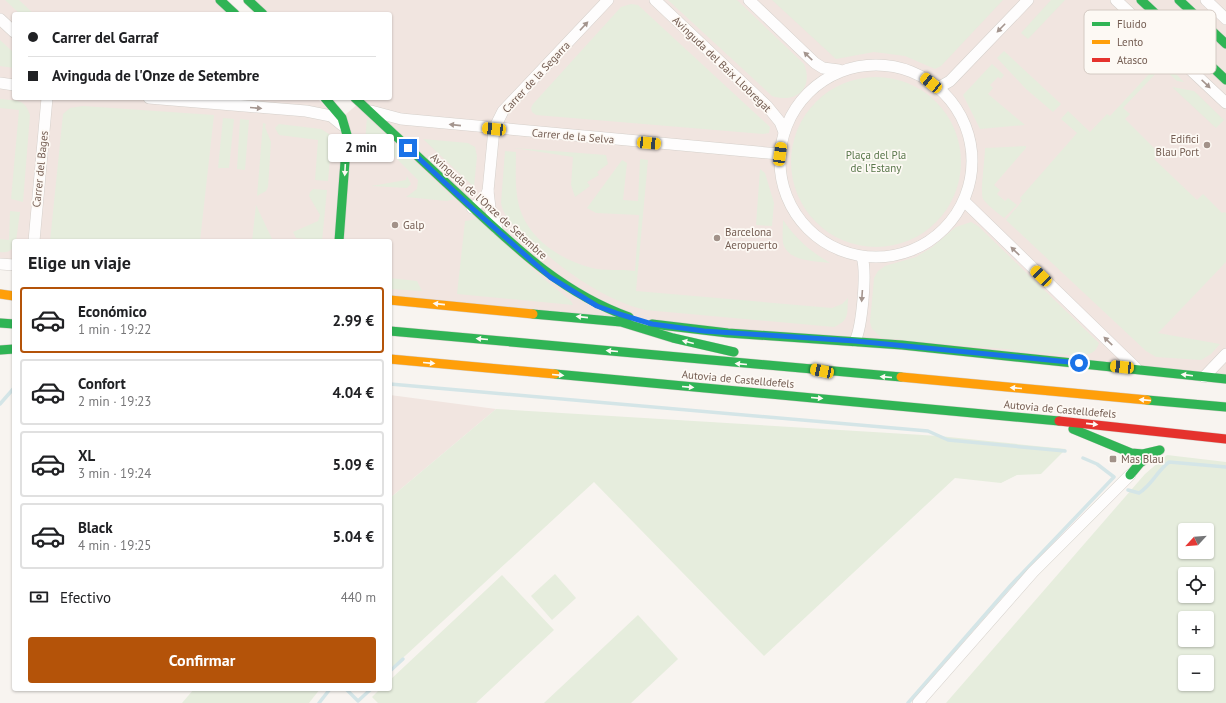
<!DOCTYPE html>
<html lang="es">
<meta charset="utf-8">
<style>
:root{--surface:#fff;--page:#f2f2f2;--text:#202124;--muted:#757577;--line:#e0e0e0;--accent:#b45309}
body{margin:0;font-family:"PT Sans",sans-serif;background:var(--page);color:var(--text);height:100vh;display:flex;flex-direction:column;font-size:15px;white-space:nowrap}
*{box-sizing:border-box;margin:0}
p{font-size:13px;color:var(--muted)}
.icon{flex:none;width:22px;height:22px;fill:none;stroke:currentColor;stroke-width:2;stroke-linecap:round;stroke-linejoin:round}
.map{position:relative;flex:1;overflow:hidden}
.panel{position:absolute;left:12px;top:239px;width:380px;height:452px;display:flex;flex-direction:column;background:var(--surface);border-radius:4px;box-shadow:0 1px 3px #0004}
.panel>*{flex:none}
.banner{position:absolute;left:12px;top:12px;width:380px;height:88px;border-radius:4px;box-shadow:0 1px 3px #0004;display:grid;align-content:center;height:88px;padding:0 16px;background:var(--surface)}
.needle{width:26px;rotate:244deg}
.fabs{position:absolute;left:1178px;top:523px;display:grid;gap:8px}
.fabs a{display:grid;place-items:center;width:36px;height:36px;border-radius:4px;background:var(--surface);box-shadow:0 1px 3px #0004;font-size:20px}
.end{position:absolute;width:18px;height:18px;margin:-9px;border:5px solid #1a73e8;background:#fff;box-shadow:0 0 0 2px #fff}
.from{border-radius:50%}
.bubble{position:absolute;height:28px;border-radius:4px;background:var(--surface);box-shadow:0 1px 3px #0004;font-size:13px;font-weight:600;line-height:28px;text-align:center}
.car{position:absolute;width:12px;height:24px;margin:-12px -6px;border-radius:5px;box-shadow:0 0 3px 1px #0007;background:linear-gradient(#f5c518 24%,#345 0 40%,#f5c518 0 76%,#345 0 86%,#f5c518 0)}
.banner b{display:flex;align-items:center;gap:14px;height:38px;font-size:15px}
.banner b+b{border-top:1px solid var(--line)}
.banner i{width:10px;height:10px;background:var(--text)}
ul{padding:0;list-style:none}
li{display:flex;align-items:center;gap:12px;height:66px;margin:0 8px 6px;padding:0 8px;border:2px solid var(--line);border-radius:4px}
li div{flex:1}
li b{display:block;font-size:15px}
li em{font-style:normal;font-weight:600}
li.selected{border-color:var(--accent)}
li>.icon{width:36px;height:36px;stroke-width:1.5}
h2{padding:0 16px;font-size:18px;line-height:48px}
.pay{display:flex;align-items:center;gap:10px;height:44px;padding:0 16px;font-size:15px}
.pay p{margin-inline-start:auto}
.button{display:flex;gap:8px;margin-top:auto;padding:8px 16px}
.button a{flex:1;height:46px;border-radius:4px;background:var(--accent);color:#fff;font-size:16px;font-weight:600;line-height:46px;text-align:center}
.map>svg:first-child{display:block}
</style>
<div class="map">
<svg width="1226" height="703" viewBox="0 0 1226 703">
<rect width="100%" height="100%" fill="#f8f4f0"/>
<g fill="#f1e5e0">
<path d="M0,0H215L230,14H14V98H317L339,120L359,103L355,98H390V14H263L248,0H1226V378L390,300V241H14V265L0,264Z"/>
<path d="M390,395L496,409L390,498Z"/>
</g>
<g fill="#e6eddd" fill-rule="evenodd">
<path d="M5,0H19L34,14H20Z"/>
<path d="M668,0H737L804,64C814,88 796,104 772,96Z"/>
<path d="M772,0H1003L941,66L935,69L905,56L874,52L836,59Z"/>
<path d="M1051,0H1065L1028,39L1021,33Z"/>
<path d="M631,4L638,5L770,127L769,133L763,134L536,115L532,112L531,108L533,104L621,7Z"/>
<path d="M0,40L14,53V68L0,66Z"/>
<path d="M1004,51L1061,104L1053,112L1026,89L997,58Z"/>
<path d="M1162,60L1184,82L1177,81L1162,67L1123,108L1130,114L1125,119L1159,153L1154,159L1197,200L1203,194L1222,213L1224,212L1226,213V262L1158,333L1220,344L1211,354L1201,360L1156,357L1146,351L1006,220L1022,201L1020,198L1077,133L1061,119L1068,111L1090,132L1107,114L1110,116Z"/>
<path d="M992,64L1004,75L1001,79L998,77L990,85L993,88L988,94L1025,125L980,129L963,95Z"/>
<circle cx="876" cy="162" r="85"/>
<path d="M1172,87L1194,91L1224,120L1216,128Z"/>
<path d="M0,99C16,101 25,98 30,115L23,202L11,199L19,110L0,108Z"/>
<path d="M83,106L214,115L200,241H50L63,114L70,108Z"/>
<path d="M367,117L454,199L447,201L406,197L417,189L418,180L378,140L373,147L365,142Z"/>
<path d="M223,118L234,119L229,168H218Z"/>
<path d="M240,119L249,120L245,170L237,169Z"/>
<path d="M263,123L266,124L265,127L271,142L268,187L266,191L257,196Z"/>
<path d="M279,124L321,129L329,134L331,147L328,181L315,180L318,140L279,135L275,128Z"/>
<path d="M423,139L468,143L475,147L477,156L474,187Z"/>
<path d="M1026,146V148L994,185L1000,190L997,194L1005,201L1008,198L1017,205L1004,218C998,213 988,206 983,199C980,193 985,159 985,148Z"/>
<path d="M514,148L606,155L608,164L597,172L599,175L587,182L590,186L575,197L571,185L573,157Z"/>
<path d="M505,151L516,152C516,166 515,181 517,195C521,234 557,259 592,268C605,271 621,269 635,271L639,215L596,213L587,208L622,160L627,163L623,200L638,201L640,159L648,160L636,291L832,308L842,304L848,298C847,313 850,320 834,327L645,310C602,299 563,270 531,241C519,230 504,220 501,203Z"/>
<path d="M760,169L765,173L774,203L772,226L756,225Z"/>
<path d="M407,176L411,184L407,188L371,186L406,180Z"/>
<path d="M313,189L327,190L322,241L296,238L293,232L318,221L320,215L309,196L310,192Z"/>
<path d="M256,205L273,241H252Z"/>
<path d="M10,211L20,212L16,241H14V247C9,252 6,253 0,252V239L9,240Z"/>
<path d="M478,219L533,270L571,301L573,305L457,294L465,221Z"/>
<path d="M783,220C796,239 811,252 830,263C815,261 788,262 783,243C782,236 783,227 783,220Z"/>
<path d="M971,222L978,226L1099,343C1096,353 1090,354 1081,356L882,338L872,329L870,322L874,278L878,271L885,266L916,257L931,248L956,227Z"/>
<path d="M390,278L417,281L422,291L390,289Z"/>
<path d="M496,409L939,436L1066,449L1041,474L1017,475L1001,483L955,478L764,656L594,482L393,667L390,663V498Z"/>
<path d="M1167,455L1226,462V703H946L1145,474ZM1185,530H1207V552H1185ZM1185,574H1207V596H1185ZM1185,618H1207V640H1185ZM1185,662H1207V684H1185Z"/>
<path d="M555,574L576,598L552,620L531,596Z"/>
<path d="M502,575L554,630L476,703H378L372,697L380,689H390V680Z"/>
<path d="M638,615L678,659L631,703H544Z"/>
<path d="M194,689H320L309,703H182Z"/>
</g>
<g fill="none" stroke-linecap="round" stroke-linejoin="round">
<g stroke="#d4e5e7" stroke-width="3.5">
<path d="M390,384L928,431L948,440L1065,451"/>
<path d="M0,404L14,388"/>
<path d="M1128,490L1139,493C1152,485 1157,471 1169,462L1226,467"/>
<path d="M390,671L403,659"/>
<path d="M346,689L358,701L371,689"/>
<path d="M319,703L330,689"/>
<path d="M908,703L1011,585L1114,477L1097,464L1083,458"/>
</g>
<defs>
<g id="street">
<path d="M655,0L767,106L780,122L784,132"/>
<path d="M749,0L815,63L823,68L839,70"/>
<path d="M1116,0L1226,103"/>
<path d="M1206,0L1226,19"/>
<path d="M0,19L14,32"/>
<circle cx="876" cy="161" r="96"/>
<path d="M0,83L14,85"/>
<path d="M938,88L950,81L1028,0"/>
<path d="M149,98L306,111L331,116L342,125"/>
<path d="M371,111L401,119L779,154"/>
<path d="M488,191L490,208L497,229"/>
<path d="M964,201L1136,368"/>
<path d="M472,208L484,199L488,191L494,129L503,111L608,0"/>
<path d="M34,241L47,98"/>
<path d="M0,264L14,265"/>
<path d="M855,341C862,327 867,272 862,257"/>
<path d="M1204,377L1226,354"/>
<path d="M918,703L1033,572L1130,475"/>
</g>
<g id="fast">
<path d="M220,0L235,14"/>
<path d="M248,0L263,14"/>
<path d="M1141,0L1226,80"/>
<path d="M1179,0L1226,44"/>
<path d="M325,98L342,118L347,135L339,241"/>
<path d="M355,98C394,134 432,170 471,206C520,252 565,294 629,317"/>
<path d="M533,314L621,322L673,338L734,352"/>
<path d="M0,323L14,324"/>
<path d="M652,324L728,333L902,345L1226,379"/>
<path d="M390,331L901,377"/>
<path d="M0,350L14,349"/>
<path d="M555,374L1059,421"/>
<path d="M1147,400L1226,407"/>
<path d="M1073,429L1131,453L1143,454L1160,450"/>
<path d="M1130,475L1140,463L1157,452"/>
</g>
<g id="slow">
<path d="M0,294L14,296"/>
<path d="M390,300L533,314"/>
<path d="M390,359L555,374"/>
<path d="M901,377L1147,400"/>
</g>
<path id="jam" d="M1059,421L1226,439"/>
</defs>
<use href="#street" stroke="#d5d0cb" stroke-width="12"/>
<use href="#fast" stroke="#d6d0cb" stroke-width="10"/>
<use href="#slow" stroke="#d6d0cb" stroke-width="10"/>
<use href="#jam" stroke="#d6d0cb" stroke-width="10"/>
<use href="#street" stroke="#fefdfd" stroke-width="11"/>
<use href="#fast" stroke="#30b455" stroke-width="9"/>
<use href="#slow" stroke="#ff9f0a" stroke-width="9"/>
<use href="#jam" stroke="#e5322d" stroke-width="9"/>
</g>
<defs><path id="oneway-solid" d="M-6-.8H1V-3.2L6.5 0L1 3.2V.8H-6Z"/></defs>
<g fill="#a4958e">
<use href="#oneway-solid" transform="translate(584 26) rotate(-47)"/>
<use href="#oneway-solid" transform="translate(1001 28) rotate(134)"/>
<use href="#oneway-solid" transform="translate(808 56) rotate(-136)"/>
<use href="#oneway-solid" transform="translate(1206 84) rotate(43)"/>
<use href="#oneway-solid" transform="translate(256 108) rotate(5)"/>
<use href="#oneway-solid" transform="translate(455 125) rotate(-174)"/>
<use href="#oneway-solid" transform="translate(1015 251) rotate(-136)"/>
<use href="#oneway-solid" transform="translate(862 296) rotate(94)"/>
<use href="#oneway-solid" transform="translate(1108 341) rotate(-136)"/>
</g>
<g fill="#fdf9f4">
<use href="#oneway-solid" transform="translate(345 170) rotate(93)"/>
<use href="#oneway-solid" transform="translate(439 304) rotate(-174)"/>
<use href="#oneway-solid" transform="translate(582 317) rotate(-174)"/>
<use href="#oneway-solid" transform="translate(482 339) rotate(-175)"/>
<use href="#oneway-solid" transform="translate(688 342) rotate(-166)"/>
<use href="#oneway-solid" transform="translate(612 351) rotate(-175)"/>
<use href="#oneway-solid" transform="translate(429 363) rotate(5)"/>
<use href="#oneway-solid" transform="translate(741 364) rotate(-175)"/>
<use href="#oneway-solid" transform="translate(558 375) rotate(5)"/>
<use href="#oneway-solid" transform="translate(1187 375) rotate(-173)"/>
<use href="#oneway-solid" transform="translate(886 377) rotate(-175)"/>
<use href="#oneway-solid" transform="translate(688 387) rotate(5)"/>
<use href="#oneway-solid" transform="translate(1016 388) rotate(-175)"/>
<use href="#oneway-solid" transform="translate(817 398) rotate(5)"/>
<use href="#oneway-solid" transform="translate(1145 400) rotate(-175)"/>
<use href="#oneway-solid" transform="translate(1092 424) rotate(6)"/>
</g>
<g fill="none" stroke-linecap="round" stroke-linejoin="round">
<path stroke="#1a73e8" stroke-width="5" d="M408,148L472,208L550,277L597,306L619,314L652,324L704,331L855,341L1079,363"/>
</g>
<g fill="#a29289" stroke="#fdf9f4" stroke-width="1.5">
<circle cx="1207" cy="145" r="4"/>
<circle cx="395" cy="225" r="4"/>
<circle cx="717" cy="238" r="4"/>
<rect x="1109" y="455" width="8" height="8" rx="2"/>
</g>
<g text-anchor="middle" stroke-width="3.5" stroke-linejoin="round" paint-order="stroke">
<g font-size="11" fill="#745d52" stroke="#fdf9f4">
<text transform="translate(722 64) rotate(44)" y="4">Avinguda del Baix Llobregat</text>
<text transform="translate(536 77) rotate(-47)" y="4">Carrer de la Segarra</text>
<text transform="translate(573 136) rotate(5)" y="4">Carrer de la Selva</text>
<text transform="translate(40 169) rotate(-84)" y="4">Carrer del Bages</text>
<text transform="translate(489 206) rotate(42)" y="4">Avinguda de l'Onze de Setembre</text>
<text transform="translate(738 379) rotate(5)" y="4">Autovia de Castelldefels</text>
<text transform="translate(1060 409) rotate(5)" y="4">Autovia de Castelldefels</text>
</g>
<g font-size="11" fill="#745d52" stroke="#fdf9f4" text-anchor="start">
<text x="1199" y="143" text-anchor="end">Edifici<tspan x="1199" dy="13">Blau Port</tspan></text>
<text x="403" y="229">Galp</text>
<text x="725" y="236">Barcelona<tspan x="725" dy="13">Aeropuerto</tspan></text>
<text x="1121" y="463">Mas Blau</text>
</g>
<g font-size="11" fill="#5a784c" stroke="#fdf9f4">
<text x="876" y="159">Plaça del Pla<tspan x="876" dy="13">de l'Estany</tspan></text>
</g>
</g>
<rect x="1084" y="10" width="132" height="64" rx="6" fill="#fdf9f4" stroke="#d4cac3" stroke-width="1"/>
<rect x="1092" y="22" width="18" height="4" fill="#30b455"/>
<rect x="1092" y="40" width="18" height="4" fill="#ff9f0a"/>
<rect x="1092" y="58" width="18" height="4" fill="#e5322d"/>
<g font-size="11" fill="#745d52">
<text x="1117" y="28">Fluido</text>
<text x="1117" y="46">Lento</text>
<text x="1117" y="64">Atasco</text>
</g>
</svg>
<div class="fabs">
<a><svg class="needle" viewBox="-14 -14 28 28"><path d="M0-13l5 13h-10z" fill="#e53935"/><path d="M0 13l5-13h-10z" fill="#757577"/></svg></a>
<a><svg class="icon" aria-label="locate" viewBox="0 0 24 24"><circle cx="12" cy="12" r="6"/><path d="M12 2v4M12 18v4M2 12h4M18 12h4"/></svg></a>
<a>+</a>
<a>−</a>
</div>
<i class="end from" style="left:1079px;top:363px"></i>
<i class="end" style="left:408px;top:148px"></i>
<div class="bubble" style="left:328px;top:134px;width:66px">2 min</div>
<i class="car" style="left:931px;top:83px;rotate:309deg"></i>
<i class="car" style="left:494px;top:129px;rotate:276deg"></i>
<i class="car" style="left:649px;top:143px;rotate:95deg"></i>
<i class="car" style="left:780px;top:154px;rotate:8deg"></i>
<i class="car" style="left:1041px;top:276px;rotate:314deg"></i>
<i class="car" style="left:1122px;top:367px;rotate:276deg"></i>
<i class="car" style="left:822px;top:371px;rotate:282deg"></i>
<div class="banner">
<b><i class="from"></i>Carrer del Garraf</b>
<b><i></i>Avinguda de l'Onze de Setembre</b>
</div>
<section class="panel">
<h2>Elige un viaje</h2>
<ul>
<li class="selected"><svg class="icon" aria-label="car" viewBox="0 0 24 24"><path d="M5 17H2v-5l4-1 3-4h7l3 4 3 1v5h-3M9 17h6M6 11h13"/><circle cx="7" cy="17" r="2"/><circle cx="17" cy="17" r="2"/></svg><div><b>Económico</b><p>1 min · 19:22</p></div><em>2.99 €</em></li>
<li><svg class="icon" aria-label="car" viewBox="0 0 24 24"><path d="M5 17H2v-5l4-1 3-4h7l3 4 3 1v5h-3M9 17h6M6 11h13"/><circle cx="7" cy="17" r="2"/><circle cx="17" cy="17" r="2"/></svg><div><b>Confort</b><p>2 min · 19:23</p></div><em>4.04 €</em></li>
<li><svg class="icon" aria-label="car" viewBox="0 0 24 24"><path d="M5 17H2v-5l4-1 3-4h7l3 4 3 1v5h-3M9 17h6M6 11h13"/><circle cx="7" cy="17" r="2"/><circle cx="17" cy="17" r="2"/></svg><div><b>XL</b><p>3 min · 19:24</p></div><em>5.09 €</em></li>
<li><svg class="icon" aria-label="car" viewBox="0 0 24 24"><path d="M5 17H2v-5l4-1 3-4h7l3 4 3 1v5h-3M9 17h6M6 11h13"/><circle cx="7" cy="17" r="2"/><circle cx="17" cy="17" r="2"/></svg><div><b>Black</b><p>4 min · 19:25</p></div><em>5.04 €</em></li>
</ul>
<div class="pay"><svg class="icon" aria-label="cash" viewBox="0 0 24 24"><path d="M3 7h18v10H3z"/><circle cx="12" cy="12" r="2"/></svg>Efectivo<p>440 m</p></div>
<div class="button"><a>Confirmar</a></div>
</section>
</div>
